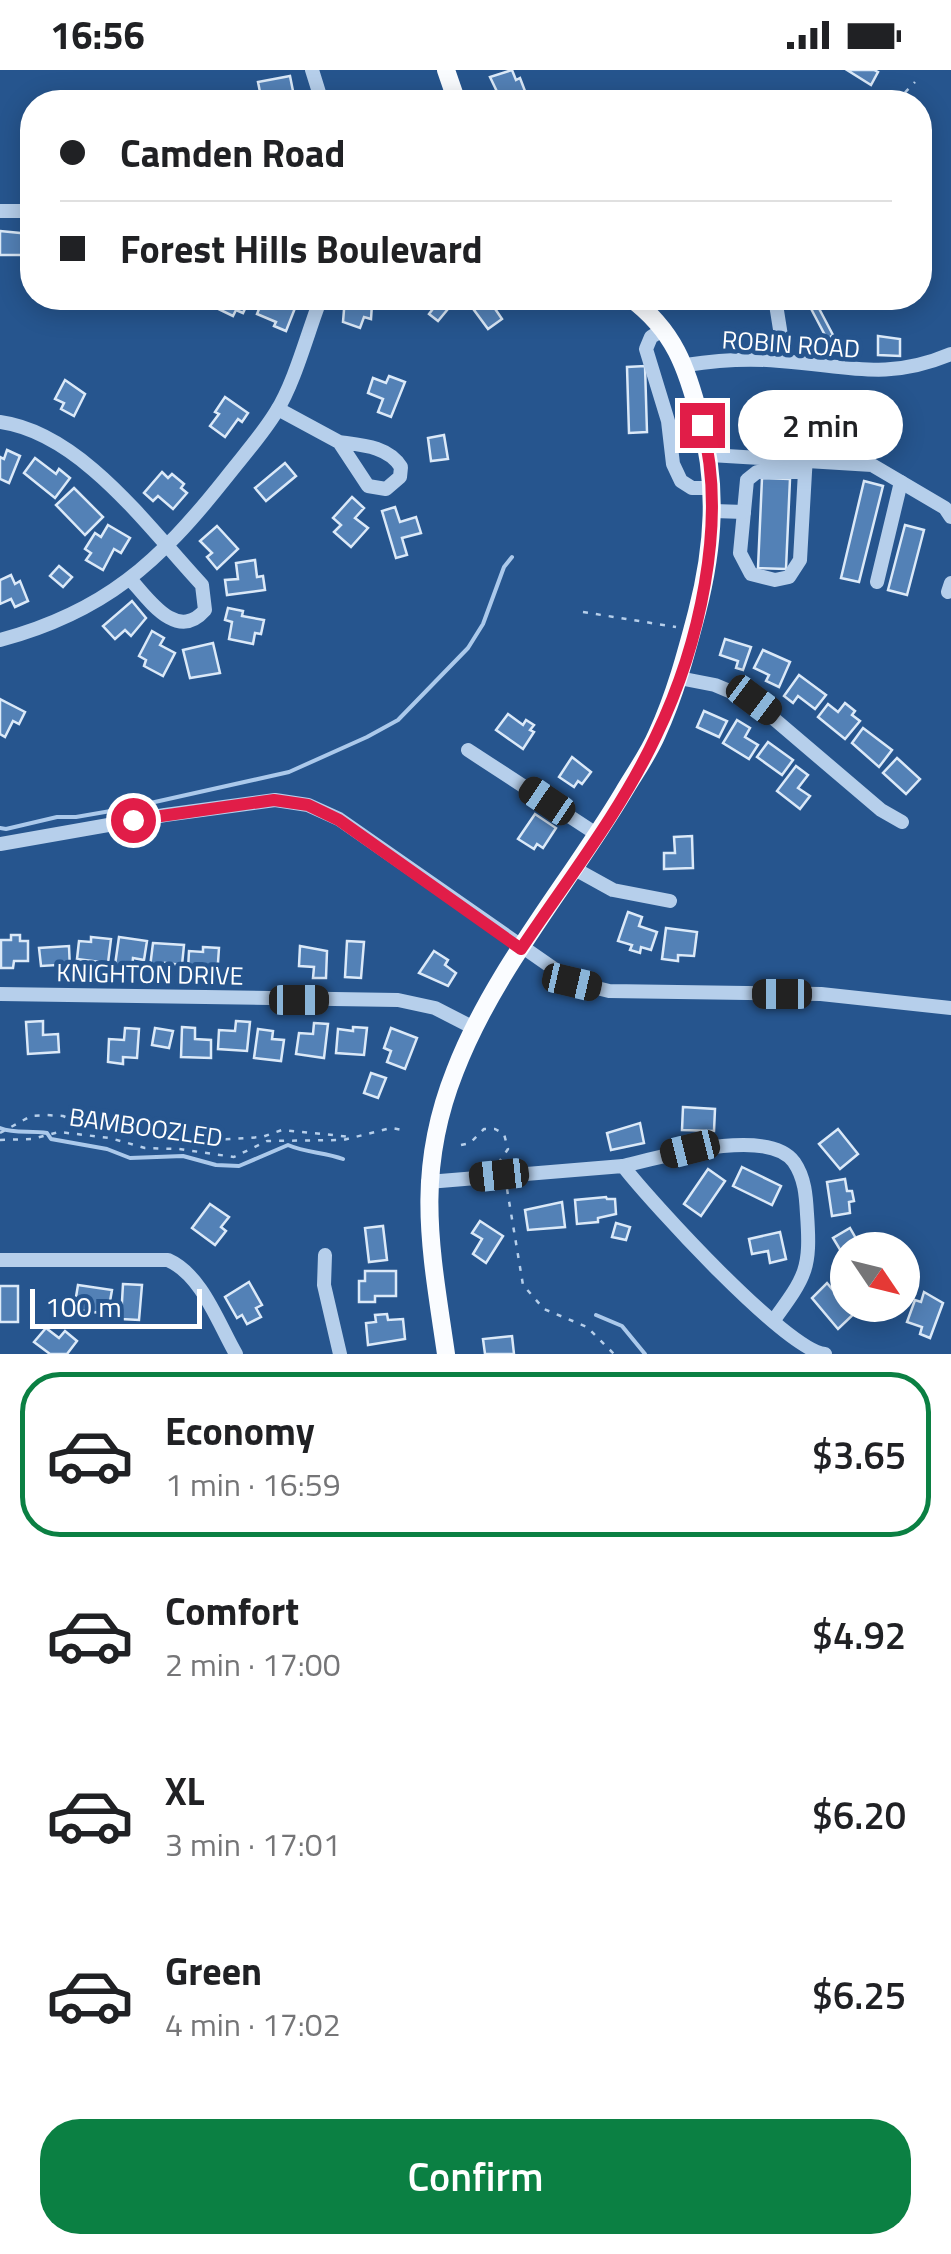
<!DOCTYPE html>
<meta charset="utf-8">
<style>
:root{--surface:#fff;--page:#f2f2f2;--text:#202124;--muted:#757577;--line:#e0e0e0;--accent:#0b8043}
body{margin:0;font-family:"Titillium Web",sans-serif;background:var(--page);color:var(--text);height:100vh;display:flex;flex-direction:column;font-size:38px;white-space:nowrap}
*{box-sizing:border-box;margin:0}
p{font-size:32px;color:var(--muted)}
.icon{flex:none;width:55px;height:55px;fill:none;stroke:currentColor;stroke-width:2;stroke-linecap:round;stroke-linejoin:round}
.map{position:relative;height:1284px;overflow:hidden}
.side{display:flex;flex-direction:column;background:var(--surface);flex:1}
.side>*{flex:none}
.guide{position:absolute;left:20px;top:20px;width:912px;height:220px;border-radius:40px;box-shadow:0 5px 25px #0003;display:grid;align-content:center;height:220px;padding:0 40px;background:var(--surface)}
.needle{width:65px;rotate:125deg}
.tools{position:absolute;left:830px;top:1162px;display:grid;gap:20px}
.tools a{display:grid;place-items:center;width:90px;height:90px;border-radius:50%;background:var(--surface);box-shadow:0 5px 25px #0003;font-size:50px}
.scale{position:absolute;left:30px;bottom:25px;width:172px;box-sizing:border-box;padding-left:10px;border:5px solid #fff;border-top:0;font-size:28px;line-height:35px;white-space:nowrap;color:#fff;-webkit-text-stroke:8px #26558e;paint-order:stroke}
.end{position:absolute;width:45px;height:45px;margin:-22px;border:12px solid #e11d48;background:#fff;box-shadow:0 0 0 5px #fff}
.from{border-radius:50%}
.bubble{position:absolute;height:70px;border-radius:35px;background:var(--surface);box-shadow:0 5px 25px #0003;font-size:32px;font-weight:600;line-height:70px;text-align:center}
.car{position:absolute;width:30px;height:60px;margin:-30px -15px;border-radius:12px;box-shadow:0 0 8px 2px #0007;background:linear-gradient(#222 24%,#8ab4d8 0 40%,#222 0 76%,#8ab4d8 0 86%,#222 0)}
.guide b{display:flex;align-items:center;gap:35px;height:95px;font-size:38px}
.guide b+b{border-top:2px solid var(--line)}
.guide i{width:25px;height:25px;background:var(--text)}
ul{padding:18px 0 0;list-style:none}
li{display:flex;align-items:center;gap:30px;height:165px;margin:0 20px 15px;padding:0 20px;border:5px solid transparent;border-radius:40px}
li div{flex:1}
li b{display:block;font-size:38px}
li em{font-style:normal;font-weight:600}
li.active{border-color:var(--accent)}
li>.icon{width:90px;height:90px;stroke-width:1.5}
.button{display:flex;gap:20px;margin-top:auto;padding:20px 40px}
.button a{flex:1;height:115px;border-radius:40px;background:var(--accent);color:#fff;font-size:40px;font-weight:600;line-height:115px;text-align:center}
.status{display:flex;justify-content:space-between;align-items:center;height:70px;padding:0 50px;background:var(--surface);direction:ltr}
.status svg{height:28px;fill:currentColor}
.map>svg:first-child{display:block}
</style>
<div class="status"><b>16:56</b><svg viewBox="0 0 49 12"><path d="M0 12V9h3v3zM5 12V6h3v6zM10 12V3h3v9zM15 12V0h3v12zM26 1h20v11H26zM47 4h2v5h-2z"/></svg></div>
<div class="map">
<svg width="951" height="1284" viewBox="0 0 951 1284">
<rect width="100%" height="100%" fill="#26558e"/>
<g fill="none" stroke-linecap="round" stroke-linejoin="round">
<g stroke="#abc9eb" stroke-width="4">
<path d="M0,758L6,759L57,747H76L128,738L289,702L367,667L398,650L468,578L483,554L504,497L512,487"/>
<path d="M0,1058C14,1064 31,1060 47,1063L51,1069L107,1079L130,1088L183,1086L216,1095L239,1096L288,1075C306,1083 325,1082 343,1089"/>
<path d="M596,1245L622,1256L645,1284"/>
</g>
</g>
<g fill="#5381b6" stroke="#dbe9f8" stroke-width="2.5">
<path d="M512,0L516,10L520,8L525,21L520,23L522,31L502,32L490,7Z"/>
<path d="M847,0H874L878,2L871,15Z"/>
<path d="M290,6L293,21L283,23L284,32H262L258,12Z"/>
<path d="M0,161L30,164V179H23V185H0Z"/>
<path d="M216,228H250L243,243L236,240L233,246L212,236Z"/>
<path d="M283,228L297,233L286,261L274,256L276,252L257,244L263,229L280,235Z"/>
<path d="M345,228H363L372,234L371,249L364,247L360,258L343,252Z"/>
<path d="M814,229L833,265L827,269L808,233Z"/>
<path d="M489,230L502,249L488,259L474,240Z"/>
<path d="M439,231L448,239L438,251L429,244Z"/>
<path d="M878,266L900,269V286L878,285Z"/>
<path d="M645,296L647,362L629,363L627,297Z"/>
<path d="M389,306L405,312L391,347L378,342L383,329L368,323L373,308L386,313Z"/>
<path d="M65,310L85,324L74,346L61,339L64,333L55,329Z"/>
<path d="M225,327L248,343L242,352L238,349L225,367L210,356L219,344L215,342Z"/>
<path d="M444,365L448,389L431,391L428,368Z"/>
<path d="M7,380L20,386L9,413L0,409V387L4,389Z"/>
<path d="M35,388L56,404L59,399L70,408L55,428L24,403Z"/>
<path d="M285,393L296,406L266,431L255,418Z"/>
<path d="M162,402L168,408L172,404L184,414L181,418L187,423L173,439L158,426L153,431L144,423Z"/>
<path d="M762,408L790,409L786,499L758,498Z"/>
<path d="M864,411L883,416L859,512L841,508Z"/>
<path d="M74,418L103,447L85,465L56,435Z"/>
<path d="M352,427L364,438L355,448L368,458L351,477L334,462L341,455L333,448Z"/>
<path d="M395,437L400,452L416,447L421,463L402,468L407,485L396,488L382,441Z"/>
<path d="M108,455L130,468L121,483L114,479L103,500L86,490L91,483L85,479L95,463L101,467Z"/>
<path d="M905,455L924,460L907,525L888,520Z"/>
<path d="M217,456L238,479L217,499L207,487L212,483L200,471Z"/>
<path d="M255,490L257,507L263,506L265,520L227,525L225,510L238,509L236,493Z"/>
<path d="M59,496L72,507L63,517L50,506Z"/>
<path d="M11,505L15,514L20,511L28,531L15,537L11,529L0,534V510Z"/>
<path d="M132,531L146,548L131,566L125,560L115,569L103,556Z"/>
<path d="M228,538L243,541L242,546L264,550L261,564L255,563L253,574L229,569L232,552L225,550Z"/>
<path d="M152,561L164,568L160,575L175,583L163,606L144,596L146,590L139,586Z"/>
<path d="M725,569L751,577L743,600L736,598L738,591L720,585Z"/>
<path d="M213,573L220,603L190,608L183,580Z"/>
<path d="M763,580L790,592L779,617L766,611L769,605L754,598Z"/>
<path d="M799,605L826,625L815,639L798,626L793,633L784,626Z"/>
<path d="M0,629L25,642L19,654L13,651L5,667L0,664Z"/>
<path d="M845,633L855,641L852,645L860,651L845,669L818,647L828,634L838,642Z"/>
<path d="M704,641L727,651L719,667L697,657Z"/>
<path d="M508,644L523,655L526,650L534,655L530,660L534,662L523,679L496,660Z"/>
<path d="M737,650L750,658L745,667L758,675L749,689L723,673Z"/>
<path d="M863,658L892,680L879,697L852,673Z"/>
<path d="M768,672L793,690L782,705L757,687Z"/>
<path d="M572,687L591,702L582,714L578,711L574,717L559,707Z"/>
<path d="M897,688L920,709L906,724L883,703Z"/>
<path d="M796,696L808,705L798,718L810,726L800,739L777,721Z"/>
<path d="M535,744L556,758L543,778L537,774L534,779L518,769Z"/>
<path d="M692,766L693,798L664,799V783H675L674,767Z"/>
<path d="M628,842L642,847L639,856L657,862L651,880L641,877L640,883L630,880L632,875L618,871Z"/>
<path d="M666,858L697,862L694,886L678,885V891L662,889Z"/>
<path d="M11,865H20V871H28V891H14L13,898H1V870H11Z"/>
<path d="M91,867L111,869L108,893L77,889L79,871L91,872Z"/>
<path d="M119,867L147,871L144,890L133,888L132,898L115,895Z"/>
<path d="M347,871L364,872L361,908L345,907Z"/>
<path d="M153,873L184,875L182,895L165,893L164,899L150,897Z"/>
<path d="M69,876L70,900L58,901L57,895L41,896L39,878Z"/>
<path d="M300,876L327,881L326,908H313L314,897L299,896Z"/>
<path d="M203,877L219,878L217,907L206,906V901L188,900L189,881L203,882Z"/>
<path d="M434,881L448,890L445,895L456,903L448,916L419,903Z"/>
<path d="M43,951V965L58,964L59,982L28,984L26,952Z"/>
<path d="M236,951L250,952L247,981L218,979L219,960L235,961Z"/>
<path d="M314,953L328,954L324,988L296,984L299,963L313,964Z"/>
<path d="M182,957L195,958V969L211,970V988L181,987Z"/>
<path d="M353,957L367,958L364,985L336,983L338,959L353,961Z"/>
<path d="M125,958L139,959L137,988L123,987V994L108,992L109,969L124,970Z"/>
<path d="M155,958L173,961L169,978L152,975Z"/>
<path d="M391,958L417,968L405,999L387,992L391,981L384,978Z"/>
<path d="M258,959L273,961L272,969L284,970L281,991L254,988Z"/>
<path d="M371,1003L386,1008L378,1028L364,1023Z"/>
<path d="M683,1037L715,1039L714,1061L682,1060Z"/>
<path d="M640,1053L644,1073L611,1080L607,1063Z"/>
<path d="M838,1059L858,1084L840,1099L819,1074Z"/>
<path d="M742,1097L781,1116L772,1135L733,1116Z"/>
<path d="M708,1099L725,1111L701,1146L684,1134Z"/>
<path d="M845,1109L847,1121H852L854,1131L849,1132L850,1143L832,1146L827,1112Z"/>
<path d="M606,1127L607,1129H615L616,1144L598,1148V1152L577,1154L575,1130Z"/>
<path d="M562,1132L565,1157L528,1160L525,1140Z"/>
<path d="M210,1134L229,1147L221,1157L226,1161L215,1175L192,1158Z"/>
<path d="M480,1151L503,1166L486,1193L473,1184L482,1169L472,1163Z"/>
<path d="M616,1153L630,1157L626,1170L612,1167Z"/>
<path d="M383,1156L387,1190L369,1192L365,1158Z"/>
<path d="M850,1158L858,1172L854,1174L857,1180H848L845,1188L833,1168Z"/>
<path d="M780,1162L786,1189L770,1193L768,1181L752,1184L749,1169Z"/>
<path d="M365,1201H396V1226H375V1232H359V1211H365Z"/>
<path d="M249,1212L262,1235L256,1238L261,1247L247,1254L242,1245L237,1248L225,1227Z"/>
<path d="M827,1213L832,1219L836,1215L848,1226V1235L859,1239L838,1259L812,1228Z"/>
<path d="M123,1214L142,1215L139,1250L121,1249Z"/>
<path d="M78,1215L112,1220L109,1237L101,1236L100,1243L74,1239Z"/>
<rect x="0" y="1216" width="18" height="36"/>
<path d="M924,1222L943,1233L930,1268L920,1264L922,1257L907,1252L915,1230L921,1232Z"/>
<path d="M387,1244L388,1250L403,1249L405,1269L368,1275L366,1253L376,1252L375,1245Z"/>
<path d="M46,1258L59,1268L65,1261L77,1271L67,1284H50L34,1272Z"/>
<path d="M512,1266L514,1284H485L483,1269Z"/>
</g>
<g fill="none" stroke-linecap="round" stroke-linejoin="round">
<g stroke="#b6cfeb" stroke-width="2.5" stroke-dasharray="5 8" stroke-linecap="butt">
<path d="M896,32L915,12"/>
<path d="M583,542L676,557"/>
<path d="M0,1063L31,1046L46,1045L63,1046L95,1059L140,1066L174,1064L199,1071L262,1067L282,1060L352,1067"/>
<path d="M0,1070L32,1069L59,1062L110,1068L145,1078L179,1079L234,1087L267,1071L343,1070L391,1058L403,1060"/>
<path d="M461,1075L470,1073L484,1059H495L504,1064L508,1079L497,1095"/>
<path d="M507,1119L523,1215L544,1239L587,1257L614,1284"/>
</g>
<g stroke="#b6cfeb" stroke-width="14">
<path d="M312,0L322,32"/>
<path d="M0,141H32"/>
<path d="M775,228L785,291"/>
<path d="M664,259L651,267L646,279L668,351L673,394L681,411L692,418H713"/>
<path d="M686,295C718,290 748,288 780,291C846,295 885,312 951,284"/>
<path d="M278,339L339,372L368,416L386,419L400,407L401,397C388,376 361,375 339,372"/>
<path d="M0,352C81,363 148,457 202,515L205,540C177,572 149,530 131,510"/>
<path d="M710,385L872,395L945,438L951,447"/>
<path d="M805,402H757L747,410L740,483L751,504L775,510L789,507L800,490L805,402L806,389"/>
<path d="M714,441L744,442"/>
<path d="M877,512L901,412"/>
<path d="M948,522L951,513"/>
<path d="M0,570C105,542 159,492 225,409C242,387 262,365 276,342C295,312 308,261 321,228"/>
<path d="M679,608L715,615L753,631L881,740L902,752"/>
<path d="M468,680L598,765"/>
<path d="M0,774L165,745L275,730L308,735L339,749L573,912L609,921L821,924L951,938"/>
<path d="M575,799L613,820L670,831"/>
<path d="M0,924L398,930L435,938L474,958"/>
<path d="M623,1096C661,1087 768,1056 794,1092C805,1108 806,1126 807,1144C811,1199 806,1206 774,1250"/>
<path d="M428,1112L623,1096C651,1132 787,1281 825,1284"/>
<path d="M325,1185L324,1215L340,1284"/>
<path d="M0,1190H168C202,1205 218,1253 236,1284"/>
</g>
<g stroke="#fafcff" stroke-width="18">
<path d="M446,0L457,32"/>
<path d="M446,1284C431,1180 414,1104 455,1001C494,900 568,815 623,723C634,704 648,685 657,664C675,625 686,584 697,542C714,476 718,415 700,349C687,298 674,260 630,228"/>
</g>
</g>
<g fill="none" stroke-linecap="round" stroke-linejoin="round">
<path stroke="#e11d48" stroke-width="12" d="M133,750L274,730L308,735L339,750L521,879C567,810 621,741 656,666C699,577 728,452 702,355"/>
</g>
<g text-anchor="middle" stroke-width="9" stroke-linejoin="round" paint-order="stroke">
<g font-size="25" fill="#fff" stroke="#26558e">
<text transform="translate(791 274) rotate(4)" y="9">ROBIN ROAD</text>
<text transform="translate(150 904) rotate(1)" y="9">KNIGHTON DRIVE</text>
<text transform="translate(146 1057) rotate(8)" y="9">BAMBOOZLED</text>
</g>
</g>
</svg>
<div class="tools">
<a><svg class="needle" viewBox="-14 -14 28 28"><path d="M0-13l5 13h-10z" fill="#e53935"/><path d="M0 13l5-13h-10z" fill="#757577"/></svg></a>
</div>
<div class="scale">100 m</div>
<i class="end from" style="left:133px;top:750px"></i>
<i class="end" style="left:702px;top:355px"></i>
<div class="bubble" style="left:738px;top:320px;width:165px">2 min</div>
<i class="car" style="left:754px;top:630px;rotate:127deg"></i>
<i class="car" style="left:547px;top:731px;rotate:304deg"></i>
<i class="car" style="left:572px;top:912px;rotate:103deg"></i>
<i class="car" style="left:782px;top:924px;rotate:270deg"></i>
<i class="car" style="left:299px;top:930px;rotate:90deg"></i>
<i class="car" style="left:690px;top:1079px;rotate:256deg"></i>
<i class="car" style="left:499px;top:1105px;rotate:264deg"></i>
<div class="guide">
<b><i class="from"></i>Camden Road</b>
<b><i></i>Forest Hills Boulevard</b>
</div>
</div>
<section class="side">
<ul>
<li class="active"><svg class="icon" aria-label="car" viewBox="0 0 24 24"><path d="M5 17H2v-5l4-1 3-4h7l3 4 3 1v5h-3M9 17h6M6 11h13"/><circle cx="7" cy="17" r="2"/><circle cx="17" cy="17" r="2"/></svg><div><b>Economy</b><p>1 min · 16:59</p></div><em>$3.65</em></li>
<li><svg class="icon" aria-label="car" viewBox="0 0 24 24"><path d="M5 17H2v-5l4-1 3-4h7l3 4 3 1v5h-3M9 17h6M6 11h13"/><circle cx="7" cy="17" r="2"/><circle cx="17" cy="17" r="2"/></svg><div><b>Comfort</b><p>2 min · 17:00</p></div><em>$4.92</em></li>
<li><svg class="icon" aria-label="car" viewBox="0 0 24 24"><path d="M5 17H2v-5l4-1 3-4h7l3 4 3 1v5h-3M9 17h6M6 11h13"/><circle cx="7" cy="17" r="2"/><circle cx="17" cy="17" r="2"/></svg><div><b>XL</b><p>3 min · 17:01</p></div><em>$6.20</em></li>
<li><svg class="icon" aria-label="car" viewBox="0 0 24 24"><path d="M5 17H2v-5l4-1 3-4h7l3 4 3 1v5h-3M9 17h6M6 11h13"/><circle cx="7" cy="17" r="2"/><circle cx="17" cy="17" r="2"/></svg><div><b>Green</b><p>4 min · 17:02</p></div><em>$6.25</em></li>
</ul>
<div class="button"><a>Confirm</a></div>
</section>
